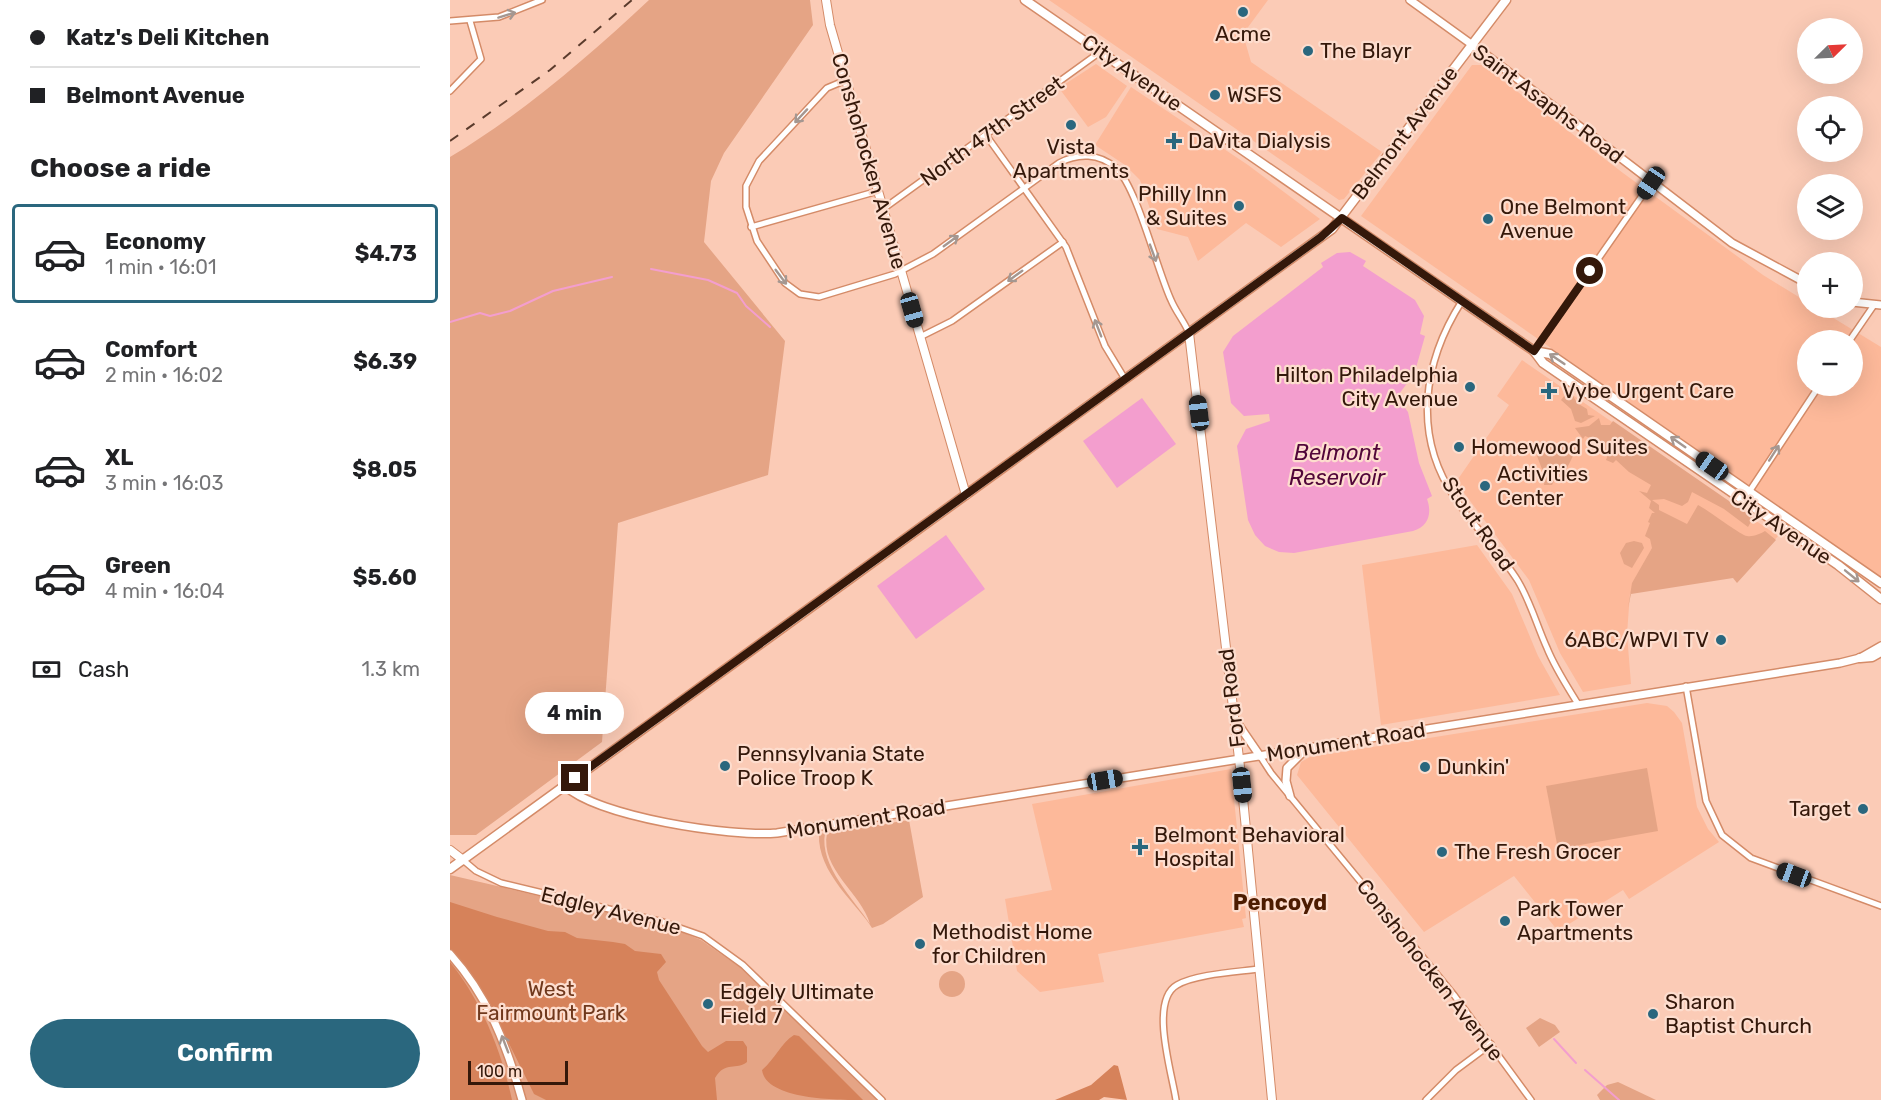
<!DOCTYPE html>
<meta charset="utf-8">
<style>
:root{--surface:#fff;--page:#f6f6f6;--text:#202124;--muted:#757577;--line:#e0e0e0;--accent:#2a677e}
body{margin:0;font-family:Rubik,sans-serif;background:var(--page);color:var(--text);height:100vh;display:flex;flex-direction:column;font-size:22px;white-space:nowrap}
*{box-sizing:border-box;margin:0}
p{font-size:20px;color:var(--muted)}
.icon{flex:none;width:33px;height:33px;fill:none;stroke:currentColor;stroke-width:2;stroke-linecap:round;stroke-linejoin:round}
.map{position:relative;flex:1;overflow:hidden}
.side{display:flex;flex-direction:column;background:var(--surface);width:450px}
.side>*{flex:none}
.guide{display:grid;align-content:center;height:132px;padding:0 30px;background:var(--surface)}
.needle{width:39px;rotate:66deg}
.buttons{position:absolute;left:1347px;top:18px;display:grid;gap:12px}
.buttons a{display:grid;place-items:center;width:66px;height:66px;border-radius:50%;background:var(--surface);box-shadow:0 6px 24px #0002;font-size:30px}
.scale{position:absolute;left:18px;bottom:15px;width:100px;box-sizing:border-box;padding-left:6px;border:3px solid #34180a;border-top:0;font-size:16px;line-height:21px;white-space:nowrap;color:#34180a;-webkit-text-stroke:4px #fdddce;paint-order:stroke}
.end{position:absolute;width:27px;height:27px;margin:-14px;border:8px solid #34180a;background:#fff;box-shadow:0 0 0 3px #fff}
.from{border-radius:50%}
.bubble{position:absolute;height:42px;border-radius:21px;background:var(--surface);box-shadow:0 6px 24px #0002;font-size:20px;font-weight:700;line-height:42px;text-align:center}
.car{position:absolute;width:18px;height:36px;margin:-18px -9px;border-radius:8px;box-shadow:0 0 4px 2px #0007;background:linear-gradient(#222 24%,#8ab4d8 0 40%,#222 0 76%,#8ab4d8 0 86%,#222 0)}
.guide b{display:flex;align-items:center;gap:21px;height:57px;font-size:22px}
.guide b+b{border-top:2px solid var(--line)}
.guide i{width:15px;height:15px;background:var(--text)}
ul{padding:0;list-style:none}
li{display:flex;align-items:center;gap:18px;height:99px;margin:0 12px 9px;padding:0 18px;border:3px solid transparent;border-radius:6px}
li div{flex:1}
li b{display:block;font-size:22px}
li em{font-style:normal;font-weight:700}
li.selected{border-color:var(--accent)}
li>.icon{width:54px;height:54px;stroke-width:1.5}
h2{padding:0 30px;font-size:27px;line-height:72px}
.pay{display:flex;align-items:center;gap:15px;height:66px;padding:0 30px;font-size:22px}
.pay p{margin-inline-start:auto}
.action{display:flex;gap:12px;margin-top:auto;padding:12px 30px}
.action a{flex:1;height:69px;border-radius:36px;background:var(--accent);color:#fff;font-size:24px;font-weight:700;line-height:69px;text-align:center}
main{display:flex;flex:1;min-height:0}
.map>svg:first-child{display:block}
</style>
<main>
<section class="side">
<div class="guide">
<b><i class="from"></i>Katz's Deli Kitchen</b>
<b><i></i>Belmont Avenue</b>
</div>
<h2>Choose a ride</h2>
<ul>
<li class="selected"><svg class="icon" aria-label="car" viewBox="0 0 24 24"><path d="M5 17H2v-5l4-1 3-4h7l3 4 3 1v5h-3M9 17h6M6 11h13"/><circle cx="7" cy="17" r="2"/><circle cx="17" cy="17" r="2"/></svg><div><b>Economy</b><p>1 min · 16:01</p></div><em>$4.73</em></li>
<li><svg class="icon" aria-label="car" viewBox="0 0 24 24"><path d="M5 17H2v-5l4-1 3-4h7l3 4 3 1v5h-3M9 17h6M6 11h13"/><circle cx="7" cy="17" r="2"/><circle cx="17" cy="17" r="2"/></svg><div><b>Comfort</b><p>2 min · 16:02</p></div><em>$6.39</em></li>
<li><svg class="icon" aria-label="car" viewBox="0 0 24 24"><path d="M5 17H2v-5l4-1 3-4h7l3 4 3 1v5h-3M9 17h6M6 11h13"/><circle cx="7" cy="17" r="2"/><circle cx="17" cy="17" r="2"/></svg><div><b>XL</b><p>3 min · 16:03</p></div><em>$8.05</em></li>
<li><svg class="icon" aria-label="car" viewBox="0 0 24 24"><path d="M5 17H2v-5l4-1 3-4h7l3 4 3 1v5h-3M9 17h6M6 11h13"/><circle cx="7" cy="17" r="2"/><circle cx="17" cy="17" r="2"/></svg><div><b>Green</b><p>4 min · 16:04</p></div><em>$5.60</em></li>
</ul>
<div class="pay"><svg class="icon" aria-label="cash" viewBox="0 0 24 24"><path d="M3 7h18v10H3z"/><circle cx="12" cy="12" r="2"/></svg>Cash<p>1.3 km</p></div>
<div class="action"><a>Confirm</a></div>
</section>
<div class="map">
<svg width="1431" height="1100" viewBox="0 0 1431 1100">
<rect width="100%" height="100%" fill="#fbcbb6"/>
<g fill="#fdb99a" fill-rule="evenodd">
<path d="M599,0H818L793,34L801,62L932,152L894,199L889,200Z"/>
<path d="M646,64L677,86L656,117L638,127L609,88Z"/>
<path d="M1022,65H1033L1173,173L1313,275L1357,302L1358,308H1367L1431,347V577L911,216ZM1358,340H1402V386H1358Z"/>
<path d="M681,87L798,165L870,219L831,247L796,223L748,261L738,237L707,229L690,180L675,165L645,145Z"/>
<path d="M1072,360L1328,536L1294,574L1180,593L1177,634L1181,684L1133,692L1110,653L1079,580L1006,482L1059,405L1047,396Z"/>
<path d="M1027,545L1062,594L1088,656L1110,695L931,725L912,565Z"/>
<path d="M1197,703L1217,706L1224,712L1232,723L1247,807L1258,829L1269,842L1179,899L1173,890L1108,931L1064,876L974,932L847,775L851,762L860,757Z"/>
<path d="M781,769L796,918L792,919L794,927L648,954L654,982L590,992L567,971L555,899L602,890L582,804Z"/>
</g>
<g fill="#e5a485">
<path d="M199,0H360L363,25L274,153L261,181L254,242L335,341L318,475L168,523L152,742L26,835H0V157C72,114 138,57 199,0Z"/>
<path d="M1122,394L1127,403L1137,409L1138,415L1145,416L1131,423L1125,421L1121,409L1111,400L1115,395L1121,396Z"/>
<path d="M1149,418L1151,425H1160L1163,421L1308,521L1302,520L1298,527L1274,509L1242,492L1238,502L1232,506L1214,499L1202,500L1209,505V510L1237,524L1248,505C1260,511 1290,535 1297,536C1303,537 1310,534 1315,531L1326,540L1287,583L1283,578L1181,594L1178,608L1182,583L1202,548L1200,539L1195,536L1200,523L1198,522L1202,513H1205L1199,508L1201,501L1189,491L1197,493L1201,485L1179,472L1166,460L1163,463L1156,460L1159,452L1139,442L1140,438L1135,436L1133,439L1125,428L1139,426Z"/>
<path d="M1117,443L1127,445V448L1114,474L1108,473L1102,485H1094L1095,477L1087,456L1097,448Z"/>
<path d="M1184,541L1192,543L1194,548L1182,568L1174,564L1170,553L1176,543Z"/>
<path d="M1197,768L1208,831L1108,849L1096,786Z"/>
<path d="M459,820L473,897L433,924L422,928C409,906 367,873 369,834L375,833C369,866 404,899 420,924C411,892 370,870 377,833Z"/>
<path d="M0,875L217,926L251,940L291,968L427,1100H0Z"/>
<circle cx="502" cy="984" r="13"/>
<path d="M1090,1018L1105,1025L1110,1032L1089,1047L1076,1028Z"/>
<path d="M1168,1082L1206,1100H1150L1147,1095L1157,1085Z"/>
</g>
<g fill="#d6825a">
<path d="M0,902L47,917L98,931L115,932L127,938L163,942L175,944L185,951L211,954L216,962L207,972L209,980L252,1046L258,1052L276,1041H293L297,1047V1062C286,1071 276,1060 265,1078L267,1100H96L84,1094L38,1001L0,949Z"/>
<path d="M0,962C32,1002 51,1050 62,1100H0Z"/>
<path d="M344,1035L349,1036L413,1100C388,1100 316,1100 312,1070C325,1059 331,1043 344,1035Z"/>
<path d="M664,1065L668,1066L677,1100L654,1097L649,1100H605L641,1085Z"/>
</g>
<g fill="#f39ece">
<path d="M900,252L916,261L913,266L965,300L974,316L970,334L975,336L962,382H958L949,394L937,399L952,404L958,412L969,463L982,496L977,499C982,513 979,526 963,531L844,553L829,552L815,546L805,535L798,520L787,446L796,429L820,421L819,414L794,416L781,403L773,352L783,336L873,267L871,263L887,253Z"/>
<path d="M692,398L726,444L667,488L633,441Z"/>
<path d="M496,535L535,589L466,639L427,586Z"/>
</g>
<g fill="none" stroke-linecap="round" stroke-linejoin="round">
<g stroke="#f39ece" stroke-width="2">
<path d="M201,269L258,280L287,293L296,306L320,327"/>
<path d="M0,322L30,313L40,316L60,311L103,291L162,277"/>
<path d="M1104,1039L1126,1063"/>
<path d="M1135,1070L1169,1100"/>
</g>
<defs>
<g id="minor">
<path d="M0,21L49,17L92,0"/>
<path d="M396,80L377,88L309,161L296,186V207L307,241L335,283L350,294L369,297L445,274L483,254L609,163C628,153 649,153 666,168C687,187 707,270 721,300C726,312 734,321 739,333"/>
<path d="M0,91L31,59L20,21"/>
<path d="M536,135L616,247L655,346L675,379"/>
<path d="M433,209L650,52"/>
<path d="M301,227L428,191"/>
<path d="M1012,301C973,362 962,435 1005,498C1024,527 1050,552 1068,581C1081,603 1087,626 1097,648C1105,668 1117,686 1128,704"/>
<path d="M470,337L502,321L613,242"/>
<path d="M1400,340L1424,305"/>
<path d="M1084,351L1201,183"/>
<path d="M1299,492L1369,386"/>
<path d="M1236,686L1256,801L1272,835L1301,858L1431,906"/>
<path d="M810,756L821,773L1004,995L1081,1100"/>
<path d="M13,860L26,871L51,883L213,922L253,936L293,965L432,1100"/>
<path d="M726,1100C722,1073 699,1001 727,985C746,974 787,972 809,969"/>
<path d="M976,1100L1006,1070L1041,1044"/>
</g>
<g id="tertiary">
<path d="M960,0L1035,54L1282,243L1358,284"/>
<path d="M1402,302L1431,305"/>
<path d="M786,721L810,756"/>
<path d="M115,786C149,817 280,837 327,833L1390,663L1410,658L1431,646"/>
<path d="M840,796L836,781L837,768L855,750"/>
<path d="M0,954C38,996 57,1046 72,1100"/>
</g>
<g id="secondary">
<path d="M376,0L380,25L516,495"/>
<path d="M739,333L790,767L822,1100"/>
<path d="M0,850L13,860"/>
</g>
<path id="primary" d="M0,869L882,229L1056,0"/>
<g id="trunk">
<path d="M575,0L1084,351L1093,363L1388,565L1431,599"/>
<path d="M1084,351L1100,354L1431,583"/>
<path d="M1410,658L1422,657L1431,652"/>
</g>
</defs>
<use href="#minor" stroke="#d48b68" stroke-width="8"/>
<use href="#tertiary" stroke="#d48b68" stroke-width="10"/>
<use href="#secondary" stroke="#d48b68" stroke-width="10"/>
<use href="#primary" stroke="#d48b68" stroke-width="11"/>
<use href="#trunk" stroke="#d48b68" stroke-width="11"/>
<use href="#minor" stroke="#fff" stroke-width="5"/>
<use href="#tertiary" stroke="#fff" stroke-width="7"/>
<use href="#secondary" stroke="#fff" stroke-width="8"/>
<use href="#primary" stroke="#fff" stroke-width="8"/>
<use href="#trunk" stroke="#fff" stroke-width="8"/>
<path stroke="#5b3b2c" stroke-width="2" stroke-dasharray="10 10" stroke-linecap="butt" d="M0,141L100,70L182,0"/>
</g>
<defs><path id="oneway-shaft" d="M-6 0H5M1.5-3L5.5 0L1.5 3" fill="none" stroke-width="1.6" stroke-linecap="round" stroke-linejoin="round" transform="scale(1.5)"/></defs>
<g stroke="#a49791">
<use href="#oneway-shaft" transform="translate(57 15) rotate(-17)"/>
<use href="#oneway-shaft" transform="translate(351 116) rotate(133)"/>
<use href="#oneway-shaft" transform="translate(501 241) rotate(-36)"/>
<use href="#oneway-shaft" transform="translate(703 253) rotate(70)"/>
<use href="#oneway-shaft" transform="translate(565 276) rotate(144)"/>
<use href="#oneway-shaft" transform="translate(331 277) rotate(53)"/>
<use href="#oneway-shaft" transform="translate(648 328) rotate(-111)"/>
<use href="#oneway-shaft" transform="translate(1107 359) rotate(-146)"/>
<use href="#oneway-shaft" transform="translate(1228 442) rotate(-145)"/>
<use href="#oneway-shaft" transform="translate(1324 453) rotate(-57)"/>
<use href="#oneway-shaft" transform="translate(1402 576) rotate(39)"/>
<use href="#oneway-shaft" transform="translate(55 1044) rotate(-111)"/>
</g>
<g fill="none" stroke-linecap="round" stroke-linejoin="round">
<path stroke="#34180a" stroke-width="8" d="M125,778L871,237L892,218L1084,351L1140,271"/>
</g>
<g fill="#2a677e" stroke="#fdddce" stroke-width="2">
<circle cx="793" cy="12" r="6"/>
<circle cx="858" cy="51" r="6"/>
<circle cx="765" cy="95" r="6"/>
<circle cx="621" cy="125" r="6"/>
<path d="M721 132h6v6h6v6h-6v6h-6v-6h-6v-6h6z"/>
<circle cx="789" cy="206" r="6"/>
<circle cx="1038" cy="219" r="6"/>
<circle cx="1020" cy="387" r="6"/>
<path d="M1096 382h6v6h6v6h-6v6h-6v-6h-6v-6h6z"/>
<circle cx="1009" cy="447" r="6"/>
<circle cx="1035" cy="486" r="6"/>
<circle cx="1271" cy="640" r="6"/>
<circle cx="275" cy="766" r="6"/>
<circle cx="975" cy="767" r="6"/>
<circle cx="1413" cy="809" r="6"/>
<path d="M687 838h6v6h6v6h-6v6h-6v-6h-6v-6h6z"/>
<circle cx="992" cy="852" r="6"/>
<circle cx="1055" cy="921" r="6"/>
<circle cx="470" cy="944" r="6"/>
<circle cx="258" cy="1004" r="6"/>
<circle cx="1203" cy="1014" r="6"/>
</g>
<g text-anchor="middle" stroke-width="4.5" stroke-linejoin="round" paint-order="stroke">
<g font-size="21" fill="#34180a" stroke="#fdddce" text-anchor="start">
<text x="793" y="41" text-anchor="middle">Acme</text>
<text x="870" y="58">The Blayr</text>
<text x="777" y="102">WSFS</text>
<text x="738" y="148">DaVita Dialysis</text>
<text x="621" y="154" text-anchor="middle">Vista<tspan x="621" dy="24">Apartments</tspan></text>
<text x="777" y="201" text-anchor="end">Philly Inn<tspan x="777" dy="24">&amp; Suites</tspan></text>
<text x="1050" y="214">One Belmont<tspan x="1050" dy="24">Avenue</tspan></text>
<text x="1008" y="382" text-anchor="end">Hilton Philadelphia<tspan x="1008" dy="24">City Avenue</tspan></text>
<text x="1112" y="398">Vybe Urgent Care</text>
<text x="1021" y="454">Homewood Suites</text>
<text x="1047" y="481">Activities<tspan x="1047" dy="24">Center</tspan></text>
<text x="1259" y="647" text-anchor="end">6ABC/WPVI TV</text>
<text x="287" y="761">Pennsylvania State<tspan x="287" dy="24">Police Troop K</tspan></text>
<text x="987" y="774">Dunkin'</text>
<text x="1401" y="816" text-anchor="end">Target</text>
<text x="704" y="842">Belmont Behavioral<tspan x="704" dy="24">Hospital</tspan></text>
<text x="1004" y="859">The Fresh Grocer</text>
<text x="1067" y="916">Park Tower<tspan x="1067" dy="24">Apartments</tspan></text>
<text x="482" y="939">Methodist Home<tspan x="482" dy="24">for Children</tspan></text>
<text x="270" y="999">Edgely Ultimate<tspan x="270" dy="24">Field 7</tspan></text>
<text x="1215" y="1009">Sharon<tspan x="1215" dy="24">Baptist Church</tspan></text>
</g>
<g font-size="21" fill="#34180a" stroke="#fdddce">
<text transform="translate(682 73) rotate(35)" y="7">City Avenue</text>
<text transform="translate(1098 104) rotate(37)" y="7">Saint Asaphs Road</text>
<text transform="translate(542 131) rotate(-36)" y="7">North 47th Street</text>
<text transform="translate(955 133) rotate(-53)" y="7">Belmont Avenue</text>
<text transform="translate(419 161) rotate(74)" y="7">Conshohocken Avenue</text>
<text transform="translate(1028 524) rotate(55)" y="7">Stout Road</text>
<text transform="translate(1331 527) rotate(34)" y="7">City Avenue</text>
<text transform="translate(782 698) rotate(-97)" y="7">Ford Road</text>
<text transform="translate(896 742) rotate(-9)" y="7">Monument Road</text>
<text transform="translate(416 819) rotate(-9)" y="7">Monument Road</text>
<text transform="translate(161 911) rotate(14)" y="7">Edgley Avenue</text>
<text transform="translate(980 970) rotate(52)" y="7">Conshohocken Avenue</text>
</g>
<g font-size="21" fill="#70381c" stroke="#fdddce">
<text x="101" y="996">West<tspan x="101" dy="24">Fairmount Park</tspan></text>
</g>
<g font-size="22" font-style="italic" fill="#510539" stroke="#fdddce">
<text x="887" y="460">Belmont<tspan x="887" dy="25">Reservoir</tspan></text>
</g>
<g font-size="22" font-weight="bold" fill="#4c1c01" stroke="#fdddce">
<text x="830" y="910">Pencoyd</text>
</g>
</g>
</svg>
<div class="buttons">
<a><svg class="needle" viewBox="-14 -14 28 28"><path d="M0-13l5 13h-10z" fill="#e53935"/><path d="M0 13l5-13h-10z" fill="#757577"/></svg></a>
<a><svg class="icon" aria-label="locate" viewBox="0 0 24 24"><circle cx="12" cy="12" r="6"/><path d="M12 2v4M12 18v4M2 12h4M18 12h4"/></svg></a>
<a><svg class="icon" aria-label="layers" viewBox="0 0 24 24"><path d="M12 4l9 5-9 5-9-5zM3 14l9 5 9-5"/></svg></a>
<a>+</a>
<a>−</a>
</div>
<div class="scale">100 m</div>
<i class="end from" style="left:1140px;top:271px"></i>
<i class="end" style="left:125px;top:778px"></i>
<div class="bubble" style="left:75px;top:692px;width:99px">4 min</div>
<i class="car" style="left:1201px;top:183px;rotate:214deg"></i>
<i class="car" style="left:462px;top:310px;rotate:164deg"></i>
<i class="car" style="left:749px;top:413px;rotate:353deg"></i>
<i class="car" style="left:1262px;top:466px;rotate:305deg"></i>
<i class="car" style="left:655px;top:780px;rotate:81deg"></i>
<i class="car" style="left:792px;top:785px;rotate:174deg"></i>
<i class="car" style="left:1344px;top:875px;rotate:290deg"></i>
</div>
</main>
